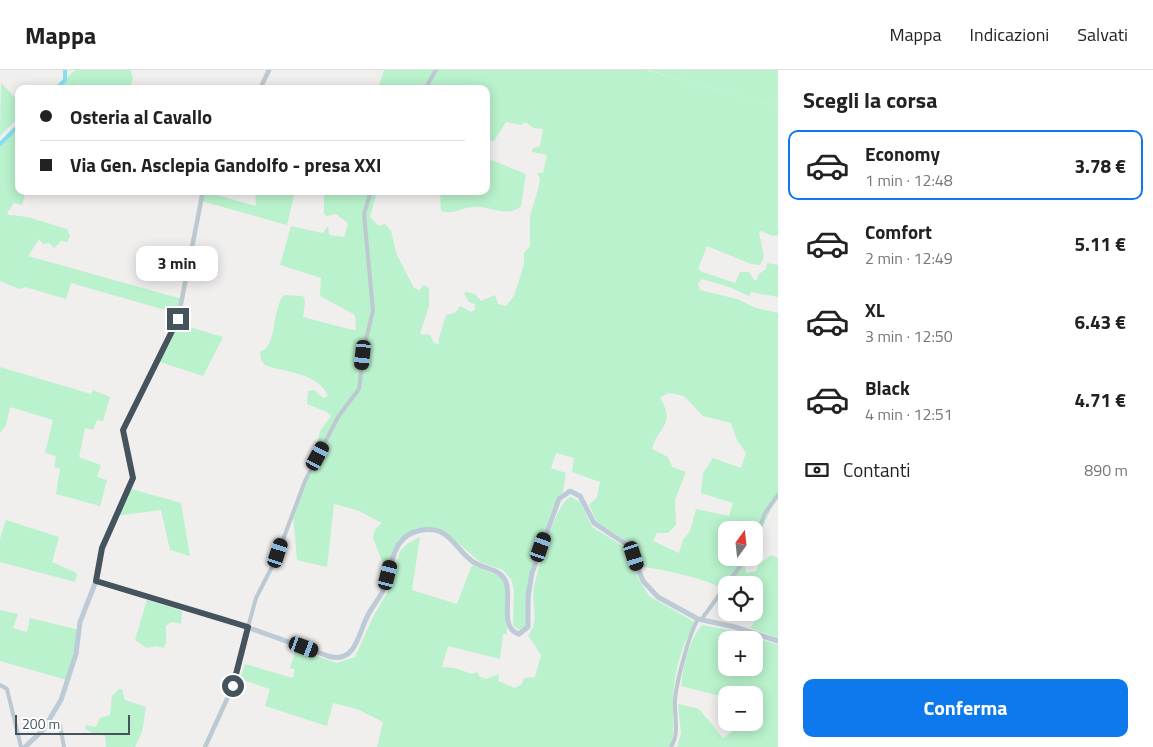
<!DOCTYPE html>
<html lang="it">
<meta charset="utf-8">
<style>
:root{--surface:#fff;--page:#f2f2f2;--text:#222;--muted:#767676;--line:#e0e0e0;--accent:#0d79ec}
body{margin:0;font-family:"Titillium Web",sans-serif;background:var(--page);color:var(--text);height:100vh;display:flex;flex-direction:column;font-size:19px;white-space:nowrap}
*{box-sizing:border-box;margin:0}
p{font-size:16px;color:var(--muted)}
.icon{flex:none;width:28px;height:28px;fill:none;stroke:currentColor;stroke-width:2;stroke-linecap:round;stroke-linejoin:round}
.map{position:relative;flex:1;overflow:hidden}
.side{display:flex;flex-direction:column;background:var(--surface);width:375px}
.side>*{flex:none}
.top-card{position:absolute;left:15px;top:15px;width:475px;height:110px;border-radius:10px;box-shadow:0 2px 12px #0003;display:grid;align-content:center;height:110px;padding:0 25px;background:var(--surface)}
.needle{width:32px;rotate:15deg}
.tools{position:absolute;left:718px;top:451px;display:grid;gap:10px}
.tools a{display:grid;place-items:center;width:45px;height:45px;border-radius:10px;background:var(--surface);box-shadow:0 2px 12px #0003;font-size:25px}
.scale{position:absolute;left:15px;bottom:12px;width:115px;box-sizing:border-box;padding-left:5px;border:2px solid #45535d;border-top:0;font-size:14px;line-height:18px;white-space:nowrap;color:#45535d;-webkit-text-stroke:4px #fff;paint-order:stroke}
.end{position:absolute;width:22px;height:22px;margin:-11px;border:6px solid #45535d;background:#fff;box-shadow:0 0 0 2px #fff}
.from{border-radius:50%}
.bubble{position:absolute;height:35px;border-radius:10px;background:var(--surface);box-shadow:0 2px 12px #0003;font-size:16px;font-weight:700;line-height:35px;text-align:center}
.car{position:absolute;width:15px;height:30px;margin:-15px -8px;border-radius:6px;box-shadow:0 0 4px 1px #0007;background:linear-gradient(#222 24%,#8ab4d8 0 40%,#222 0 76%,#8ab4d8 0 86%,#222 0)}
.top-card b{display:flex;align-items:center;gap:18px;height:48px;font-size:19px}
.top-card b+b{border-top:1px solid var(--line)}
.top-card i{width:12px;height:12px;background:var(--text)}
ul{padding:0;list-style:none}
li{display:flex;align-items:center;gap:15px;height:70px;margin:0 10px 8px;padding:0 15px;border:2px solid transparent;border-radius:10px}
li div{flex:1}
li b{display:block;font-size:19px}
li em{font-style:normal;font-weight:700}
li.active{border-color:var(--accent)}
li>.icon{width:45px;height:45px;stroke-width:1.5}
h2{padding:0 25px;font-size:22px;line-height:60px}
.pay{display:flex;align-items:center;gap:12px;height:55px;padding:0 25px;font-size:19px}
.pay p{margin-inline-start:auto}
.button{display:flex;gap:10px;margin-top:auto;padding:10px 25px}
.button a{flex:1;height:58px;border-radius:10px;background:var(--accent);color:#fff;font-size:20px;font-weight:700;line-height:58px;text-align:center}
header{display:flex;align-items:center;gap:30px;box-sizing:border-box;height:70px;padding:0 25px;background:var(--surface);border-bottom:1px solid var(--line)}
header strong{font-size:24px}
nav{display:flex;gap:28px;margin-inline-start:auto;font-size:18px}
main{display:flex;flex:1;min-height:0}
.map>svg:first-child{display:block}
</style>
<header>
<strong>Mappa</strong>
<nav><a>Mappa</a><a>Indicazioni</a><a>Salvati</a></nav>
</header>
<main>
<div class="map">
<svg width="778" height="677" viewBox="0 0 778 677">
<rect width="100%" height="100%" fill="#f1eeee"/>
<g fill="#b9f2cc" fill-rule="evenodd">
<path d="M75,0H131L133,9L130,17L125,19H56Z"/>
<path d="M384,0H646L778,36V165L773,166L761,161L759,162L764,187L760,195L751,194L707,176L698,199L700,201L735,213L740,202H749L754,210H757L759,204L766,199L767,193L778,195V227L751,222L749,226L729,217L702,209L698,214L700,220L737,229L756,238L778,243V428L772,437L754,476V460H726V488H749L745,497L746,503L756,501L759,494L771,485L778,488V568L750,558L761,543L754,539V515H726V531L720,529L723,520C714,510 657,498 642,497L633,475L597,452L589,435L597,427L600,412L572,402L574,388L556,383L551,398L566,403L563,422L557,429L551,442L536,486L527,557L522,561L513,556L514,520L511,509L503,500L480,492L443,460L426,458L397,473L392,483L383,517L378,512L383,494L373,468L375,459L382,453L357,440L334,434L327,497L297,490L293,444L319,384L316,379L320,361L331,346L327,342L307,334L308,321L314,320L323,328L328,326C318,302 286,303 265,295L261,290L260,282C262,280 265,280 266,278C276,269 273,237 284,225L303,226L305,232L303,247L353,260H356L355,245L320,226L321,208L280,195L291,156L323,163L328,156L329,165L344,167L348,153L336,144L327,146L324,144V121H377L370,147L379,156L385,154L391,161L397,185L414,218L419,220L424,215L429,218V236L420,264L430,265L434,273L439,274V268L446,245L455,243L460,236L471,242L475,240V234L469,232L464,224L466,222L475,224L481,231L495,225L498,234L506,236L514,226L524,194V183L530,176V146L539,116L540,108L537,103H543L547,85L532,82V79L540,76L543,59L533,58L526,52L521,55L506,52L494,71H486V19H378ZM669,323L684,326L703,346L731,353L737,370L746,383L741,398L713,388L703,403L701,423L733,433L729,446L696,439L690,461L683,470L679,483L653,471L657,463H668L676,455L675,430L686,402L672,397L668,387L652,379C659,355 676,356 660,327Z"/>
<path d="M649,0H778V36L665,5Z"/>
<path d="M1,13L19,32V47L0,66Z"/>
<path d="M19,55V121H26L22,135L14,133L7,143L8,145C29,145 48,154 67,159L70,167L67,172L61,171L54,178L49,173L43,174L39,169L28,186L182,229L179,244L71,213L66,229L25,217L19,219L0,211V75Z"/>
<path d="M486,88L526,104L521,136C507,149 489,135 472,137C460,138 454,145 441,141L440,122L436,121H486Z"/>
<path d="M203,121L256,136L255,121H295L287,155L201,131Z"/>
<path d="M176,253L223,267L203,306L157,291Z"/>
<path d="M0,297L91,324L93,320L110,327L103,351L97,350L93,360L85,358L79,387L101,395L97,407L107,410L100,436L56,424L60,399L54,397L56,386L45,383L53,350L10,337L6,355L0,363Z"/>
<path d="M128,418L181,433L190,486L170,480L161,440L115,446Z"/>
<path d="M571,427L580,432L592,457L628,479L639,510L649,526L696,553C680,575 673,608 673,635C673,650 675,662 670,677H377L383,652L357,639L333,633L327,656L265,636L270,619L240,609L245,594L293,608L295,599L290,598L296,579L337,593L355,587L373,547L391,516L400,481L407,474L420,467L412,520L457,534L472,495L499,506L505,513C505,530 507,548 507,564H503L500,589L448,576L442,597L455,598L472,604L477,602L480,607L486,609L499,604L498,611L515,618L522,614L524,608L535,607L541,585L528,565C540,553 531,532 534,517C537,501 556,430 571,427Z"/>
<path d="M6,450L59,467L52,492L77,503L75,512L0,492V469Z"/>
<path d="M147,530L182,541L181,554L171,552L166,556V573L163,578L156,576L147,578L135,570Z"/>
<path d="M0,540L18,544L13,558L27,562L30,548L79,560L67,610L0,591Z"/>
<path d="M702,555L739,562L778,575V677H677L681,663L678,634L699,639L723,668L736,659L733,653L754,652V625H726V630L724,627L681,616C684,593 688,573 702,555ZM726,570H754V598H726Z"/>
<path d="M119,619H122L125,630L146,637L142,662L135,677H106L105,666L90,662L85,658L86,655L96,657L100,648L110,645L112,626Z"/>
</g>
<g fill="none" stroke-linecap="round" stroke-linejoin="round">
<g stroke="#83e0f2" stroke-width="4">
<path d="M56,19L65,10V0"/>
<path d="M0,74L19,55"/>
</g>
<g stroke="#bdc9d1" stroke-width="4">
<path d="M425,19L436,0"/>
<path d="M754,471L765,443L778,425"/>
<path d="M701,550L746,488"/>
<path d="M248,557L256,528L275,491L305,411L338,347L359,319L365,273L373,241L364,144L371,121"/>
<path d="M0,615L7,619L21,677"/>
<path d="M50,651L60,655L64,677"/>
<path d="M671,677C680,662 674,647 675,631C676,613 689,564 698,549"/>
</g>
<g stroke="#bdc9d1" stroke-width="4.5">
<path d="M260,19L269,0"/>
<path d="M96,511L102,478L133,408L123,360L178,249L203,121"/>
<path d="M205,677L233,616L248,557"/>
</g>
<path stroke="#bdcbd6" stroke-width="5" d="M25,677L43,660L61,630L76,584L80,552L96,511L224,549L328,586C356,595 358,563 368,545C373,535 381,527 385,516C393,492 392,465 422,460C428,459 435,459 441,462C455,469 461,485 475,493C485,499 501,499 506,512C512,528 499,558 519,564L528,557V526L532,503L559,429L570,421L580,426L594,453L629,476L643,511L658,527L698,549L735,557L778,571"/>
</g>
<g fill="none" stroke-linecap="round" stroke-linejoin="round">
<path stroke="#45535d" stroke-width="6" d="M178,249L123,360L133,408L102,478L96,511L248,557L233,616"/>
</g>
</svg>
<div class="tools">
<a><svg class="needle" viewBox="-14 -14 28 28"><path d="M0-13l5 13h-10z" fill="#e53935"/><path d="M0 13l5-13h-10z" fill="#767676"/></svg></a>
<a><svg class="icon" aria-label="locate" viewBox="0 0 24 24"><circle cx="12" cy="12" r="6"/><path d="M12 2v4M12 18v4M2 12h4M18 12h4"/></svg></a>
<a>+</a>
<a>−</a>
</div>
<div class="scale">200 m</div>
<i class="end from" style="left:233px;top:616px"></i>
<i class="end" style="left:178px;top:249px"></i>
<div class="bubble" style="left:136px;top:176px;width:82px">3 min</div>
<i class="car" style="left:363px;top:285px;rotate:186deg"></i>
<i class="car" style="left:318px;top:386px;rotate:28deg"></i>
<i class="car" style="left:541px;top:477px;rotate:19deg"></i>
<i class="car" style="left:278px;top:483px;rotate:18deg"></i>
<i class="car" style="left:634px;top:486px;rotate:162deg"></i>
<i class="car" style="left:388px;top:505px;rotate:14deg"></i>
<i class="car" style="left:304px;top:577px;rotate:110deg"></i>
<div class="top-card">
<b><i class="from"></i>Osteria al Cavallo</b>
<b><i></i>Via Gen. Asclepia Gandolfo - presa XXI</b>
</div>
</div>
<section class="side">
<h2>Scegli la corsa</h2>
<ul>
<li class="active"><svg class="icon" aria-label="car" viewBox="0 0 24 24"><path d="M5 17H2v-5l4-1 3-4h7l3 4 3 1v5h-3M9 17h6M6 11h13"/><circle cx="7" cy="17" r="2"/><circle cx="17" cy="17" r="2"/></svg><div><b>Economy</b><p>1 min · 12:48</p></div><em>3.78 €</em></li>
<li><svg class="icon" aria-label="car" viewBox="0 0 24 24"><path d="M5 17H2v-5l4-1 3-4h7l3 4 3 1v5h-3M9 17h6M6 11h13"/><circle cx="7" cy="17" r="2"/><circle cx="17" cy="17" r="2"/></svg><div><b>Comfort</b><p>2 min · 12:49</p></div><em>5.11 €</em></li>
<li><svg class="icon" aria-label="car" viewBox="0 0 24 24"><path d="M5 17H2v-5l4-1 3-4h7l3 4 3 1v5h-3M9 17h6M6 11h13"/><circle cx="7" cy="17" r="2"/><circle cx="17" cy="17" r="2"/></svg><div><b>XL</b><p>3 min · 12:50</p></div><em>6.43 €</em></li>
<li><svg class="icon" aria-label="car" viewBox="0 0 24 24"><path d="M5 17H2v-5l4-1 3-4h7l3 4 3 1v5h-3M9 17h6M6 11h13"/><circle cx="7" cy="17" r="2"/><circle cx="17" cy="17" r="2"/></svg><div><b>Black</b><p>4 min · 12:51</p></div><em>4.71 €</em></li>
</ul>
<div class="pay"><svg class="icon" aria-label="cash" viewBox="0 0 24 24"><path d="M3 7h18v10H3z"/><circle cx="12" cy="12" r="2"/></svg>Contanti<p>890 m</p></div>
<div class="button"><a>Conferma</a></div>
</section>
</main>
